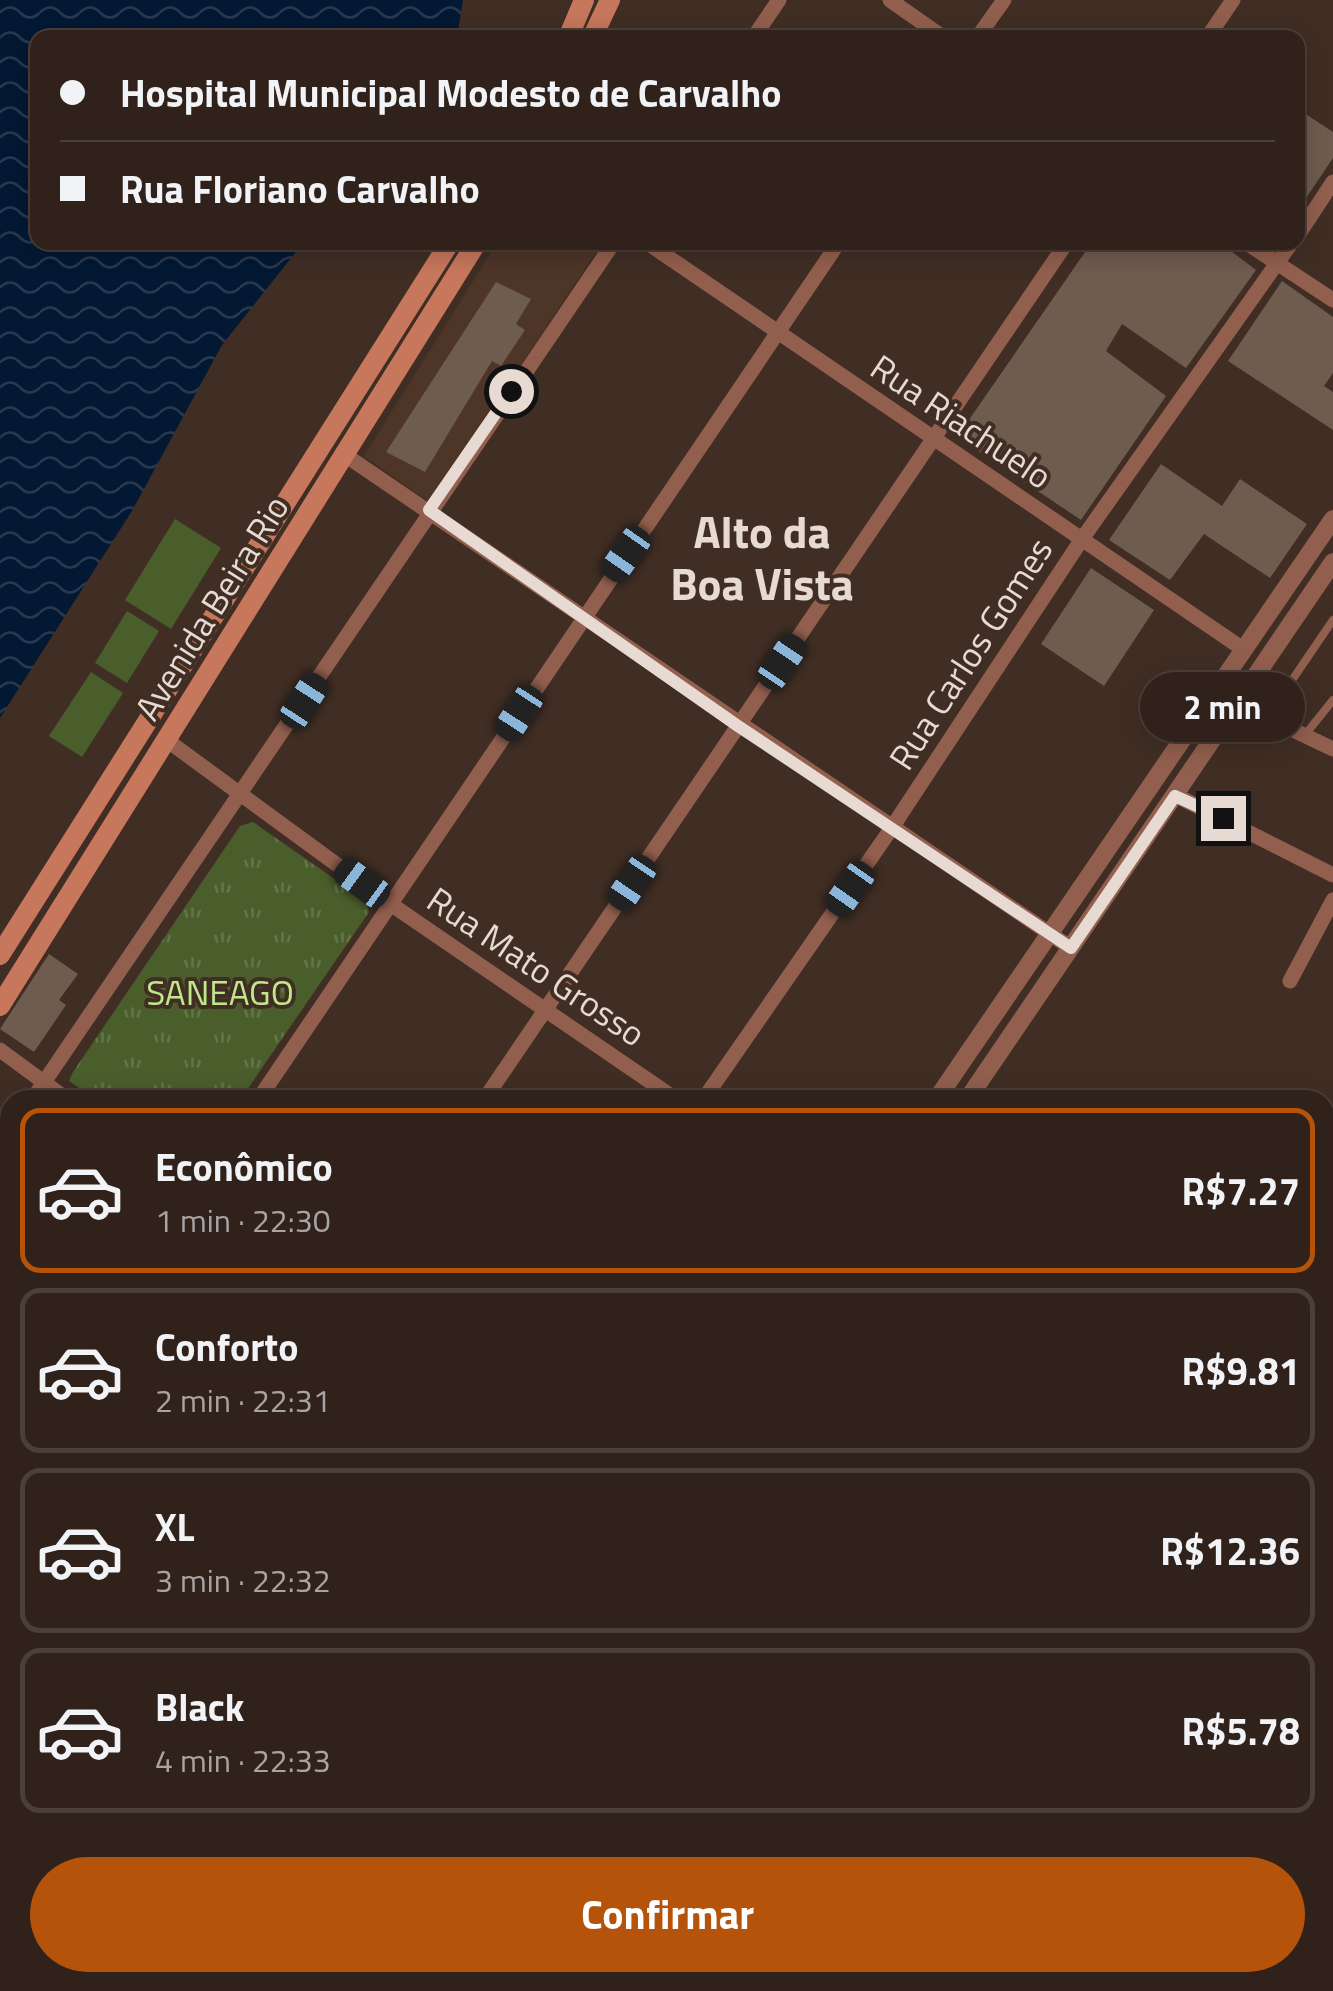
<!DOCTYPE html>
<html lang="pt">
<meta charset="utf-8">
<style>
:root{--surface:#30221b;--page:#3c2f28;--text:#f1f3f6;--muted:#a8a4a3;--line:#4b3f3a;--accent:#b45309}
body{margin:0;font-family:"Titillium Web",sans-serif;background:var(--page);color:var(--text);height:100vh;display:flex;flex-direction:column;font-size:38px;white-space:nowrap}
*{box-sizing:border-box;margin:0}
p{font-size:32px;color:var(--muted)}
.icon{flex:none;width:55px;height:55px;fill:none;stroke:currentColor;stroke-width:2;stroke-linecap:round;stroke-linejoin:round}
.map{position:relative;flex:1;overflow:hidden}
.drawer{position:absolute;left:0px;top:1090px;width:1335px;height:902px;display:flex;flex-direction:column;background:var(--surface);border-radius:30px 30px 0 0;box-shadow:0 5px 25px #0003,0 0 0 2px var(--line)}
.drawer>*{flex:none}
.hud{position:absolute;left:30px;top:30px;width:1275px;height:220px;border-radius:20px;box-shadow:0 5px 25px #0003,0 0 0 2px var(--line);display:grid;align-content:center;height:220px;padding:0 30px;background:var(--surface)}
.end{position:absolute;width:45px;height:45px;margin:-22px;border:12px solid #e6dad3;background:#111;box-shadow:0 0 0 5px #111}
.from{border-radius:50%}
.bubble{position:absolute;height:70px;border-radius:35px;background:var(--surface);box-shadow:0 5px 25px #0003,0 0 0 2px var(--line);font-size:32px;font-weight:700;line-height:70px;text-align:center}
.car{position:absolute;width:30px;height:60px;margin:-30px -15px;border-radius:12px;box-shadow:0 0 8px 2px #0007;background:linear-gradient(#222 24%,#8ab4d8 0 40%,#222 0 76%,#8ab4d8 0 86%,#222 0)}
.hud b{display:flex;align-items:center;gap:35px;height:95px;font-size:38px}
.hud b+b{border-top:2px solid var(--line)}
.hud i{width:25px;height:25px;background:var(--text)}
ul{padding:18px 0 0;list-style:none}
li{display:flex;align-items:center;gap:30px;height:165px;margin:0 20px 15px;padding:0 10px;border:5px solid var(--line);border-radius:20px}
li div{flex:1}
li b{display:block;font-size:38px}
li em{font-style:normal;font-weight:700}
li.on{border-color:var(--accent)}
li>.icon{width:90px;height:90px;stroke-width:1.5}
.action{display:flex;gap:20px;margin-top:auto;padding:20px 30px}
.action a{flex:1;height:115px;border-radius:60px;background:var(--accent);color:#fff;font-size:40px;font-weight:700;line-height:115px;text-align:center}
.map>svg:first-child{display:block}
</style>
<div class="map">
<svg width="1333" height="1991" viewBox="0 0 1333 1991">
<defs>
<pattern id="park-tufts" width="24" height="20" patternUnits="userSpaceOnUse" patternTransform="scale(2.5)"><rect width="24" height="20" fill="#4a5e2c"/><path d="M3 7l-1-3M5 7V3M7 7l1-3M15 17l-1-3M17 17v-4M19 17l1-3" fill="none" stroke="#64744a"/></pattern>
<pattern id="water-waves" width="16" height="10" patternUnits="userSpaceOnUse" patternTransform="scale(2.5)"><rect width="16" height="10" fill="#031833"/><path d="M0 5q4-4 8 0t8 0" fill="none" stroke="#283950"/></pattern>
</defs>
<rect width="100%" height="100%" fill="#402e24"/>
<path fill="#4d3527" d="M497,243H602L429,502L364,456Z"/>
<g fill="url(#park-tufts)">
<path d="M253,822L366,901L369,912L240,1100H97L69,1081L73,1072L240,826Z"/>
<path d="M0,1297L10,1304V1423L0,1437Z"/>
</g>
<g fill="#4a5e2c">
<path d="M175,519L221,548L171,629L125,600Z"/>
<path d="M127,611L159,631L127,683L95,663Z"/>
<path d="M91,672L123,693L82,757L49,736Z"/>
</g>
<path fill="url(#water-waves)" d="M0,0H463L457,37L38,38V242L303,243L222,345L132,511L0,718Z"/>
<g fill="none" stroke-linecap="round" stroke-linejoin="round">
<g stroke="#031833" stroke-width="5">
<path d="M0,1683L10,1684"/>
<path d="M672,1982L683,1991"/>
</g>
</g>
<g fill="#6e5c4e">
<path d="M1298,109L1333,132V158L1298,210Z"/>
<path d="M1092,242H1219L1256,270L1186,368L1122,324L1106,351L1166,396L1081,520L957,437Z"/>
<path d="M1282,281L1333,317V373L1324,386L1333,392V430L1228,361Z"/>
<path d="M496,282L531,299L516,324L525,330L501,366L492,361L425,472L386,452Z"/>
<path d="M1161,464L1222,506L1240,479L1307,524L1270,578L1204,534L1170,580L1109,540Z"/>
<path d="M1091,568L1154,610L1104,686L1041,644Z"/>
<path d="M49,954L78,974L59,1000L66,1005L34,1052L0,1029Z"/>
</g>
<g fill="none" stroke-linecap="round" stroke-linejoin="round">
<g stroke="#925f4e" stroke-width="8">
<path d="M1284,692L1333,620"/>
<path d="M1304,736L1333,700"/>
</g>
<g stroke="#925f4e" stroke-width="15">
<path d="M890,0L944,38"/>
<path d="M753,38L779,0"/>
<path d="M977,38L1004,0"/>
<path d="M1207,38L1233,0"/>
<path d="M1298,235L1333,182"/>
<path d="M646,242L1243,649"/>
<path d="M1245,242L1333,300"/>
<path d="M345,455L1071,948"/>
<path d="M1214,692L1333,749"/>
<path d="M168,741L392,905L677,1100"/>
<path d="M1175,795L1333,875"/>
<path d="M1290,981L1333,900"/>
<path d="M0,1050L68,1100"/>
<path d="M32,1100L614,242"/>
<path d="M258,1100L839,242"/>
<path d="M484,1100L1067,242"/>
<path d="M703,1100L891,829L1082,539L1292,242"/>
<path d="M0,1146L10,1132"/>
<path d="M1325,1277L1333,1276"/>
<path d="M1325,1468H1333"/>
<path d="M1325,1649L1333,1648"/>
<path d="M0,1811L10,1803"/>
<path d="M1325,1835L1333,1834"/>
<path d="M0,1863L10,1874"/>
<path d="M110,1982L118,1991"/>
<path d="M363,1982L366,1991"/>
<path d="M1046,1982V1991"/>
<path d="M235,1991L242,1982"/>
<path d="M288,1991L306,1982"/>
<path d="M390,1991L392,1982"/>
<path d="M751,1991V1982"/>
</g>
<g stroke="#925f4e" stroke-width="18">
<path d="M936,1100L1333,519"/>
<path d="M967,1100L1333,562"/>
<path d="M0,1649H10"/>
<path d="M0,1708H10"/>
<path d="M622,1982L634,1991"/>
<path d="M708,1982L718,1991"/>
</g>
<g stroke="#c7775c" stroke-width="20">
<path d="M568,38L584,0"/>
<path d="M592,38L610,0"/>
<path d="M0,955L450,242"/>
<path d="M0,1006L477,242"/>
</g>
</g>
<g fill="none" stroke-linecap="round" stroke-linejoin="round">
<path stroke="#e6dad3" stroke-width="12" d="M511,391L429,510L738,726L1071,948L1175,796L1223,818"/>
</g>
<g text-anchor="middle" stroke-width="8" stroke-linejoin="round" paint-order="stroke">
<g font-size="35" fill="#e6dad3" stroke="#402e24">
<text transform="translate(961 422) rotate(34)" y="12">Rua Riachuelo</text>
<text transform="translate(212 608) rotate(-58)" y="12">Avenida Beira Rio</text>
<text transform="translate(971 654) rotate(-57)" y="12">Rua Carlos Gomes</text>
<text transform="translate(536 967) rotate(34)" y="12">Rua Mato Grosso</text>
</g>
<g font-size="35" fill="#c0e788" stroke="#402e24">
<text x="220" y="1005">SANEAGO</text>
</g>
<g font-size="45" font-weight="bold" fill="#e6dad3" stroke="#402e24">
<text x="762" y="548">Alto da<tspan x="762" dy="52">Boa Vista</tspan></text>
</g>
</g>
</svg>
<i class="end from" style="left:511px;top:391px"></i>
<i class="end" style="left:1223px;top:818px"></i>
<div class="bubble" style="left:1140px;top:672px;width:165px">2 min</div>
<i class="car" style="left:626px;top:554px;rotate:215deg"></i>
<i class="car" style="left:782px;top:662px;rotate:34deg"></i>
<i class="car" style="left:304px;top:701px;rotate:33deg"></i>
<i class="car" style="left:519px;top:713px;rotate:213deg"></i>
<i class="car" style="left:362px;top:883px;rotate:306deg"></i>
<i class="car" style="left:632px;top:883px;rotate:214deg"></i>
<i class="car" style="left:850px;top:889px;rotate:215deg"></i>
<div class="hud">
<b><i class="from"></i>Hospital Municipal Modesto de Carvalho</b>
<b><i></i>Rua Floriano Carvalho</b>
</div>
<section class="drawer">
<ul>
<li class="on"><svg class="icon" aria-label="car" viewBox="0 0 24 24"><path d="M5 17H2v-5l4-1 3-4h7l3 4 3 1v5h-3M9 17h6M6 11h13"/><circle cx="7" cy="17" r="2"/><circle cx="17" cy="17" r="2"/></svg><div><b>Econômico</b><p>1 min · 22:30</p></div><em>R$7.27</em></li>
<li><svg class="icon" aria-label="car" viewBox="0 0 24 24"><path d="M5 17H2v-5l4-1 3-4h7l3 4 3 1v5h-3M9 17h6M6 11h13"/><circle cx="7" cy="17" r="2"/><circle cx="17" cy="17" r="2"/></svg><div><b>Conforto</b><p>2 min · 22:31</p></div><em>R$9.81</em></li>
<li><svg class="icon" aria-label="car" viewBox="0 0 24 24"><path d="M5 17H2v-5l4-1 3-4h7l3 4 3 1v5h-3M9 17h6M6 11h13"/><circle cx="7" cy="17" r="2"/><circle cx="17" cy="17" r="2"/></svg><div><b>XL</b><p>3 min · 22:32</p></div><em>R$12.36</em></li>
<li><svg class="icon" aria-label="car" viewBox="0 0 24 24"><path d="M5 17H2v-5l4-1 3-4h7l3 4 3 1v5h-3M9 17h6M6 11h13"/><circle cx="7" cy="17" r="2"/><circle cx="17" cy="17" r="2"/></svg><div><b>Black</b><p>4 min · 22:33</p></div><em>R$5.78</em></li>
</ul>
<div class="action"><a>Confirmar</a></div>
</section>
</div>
